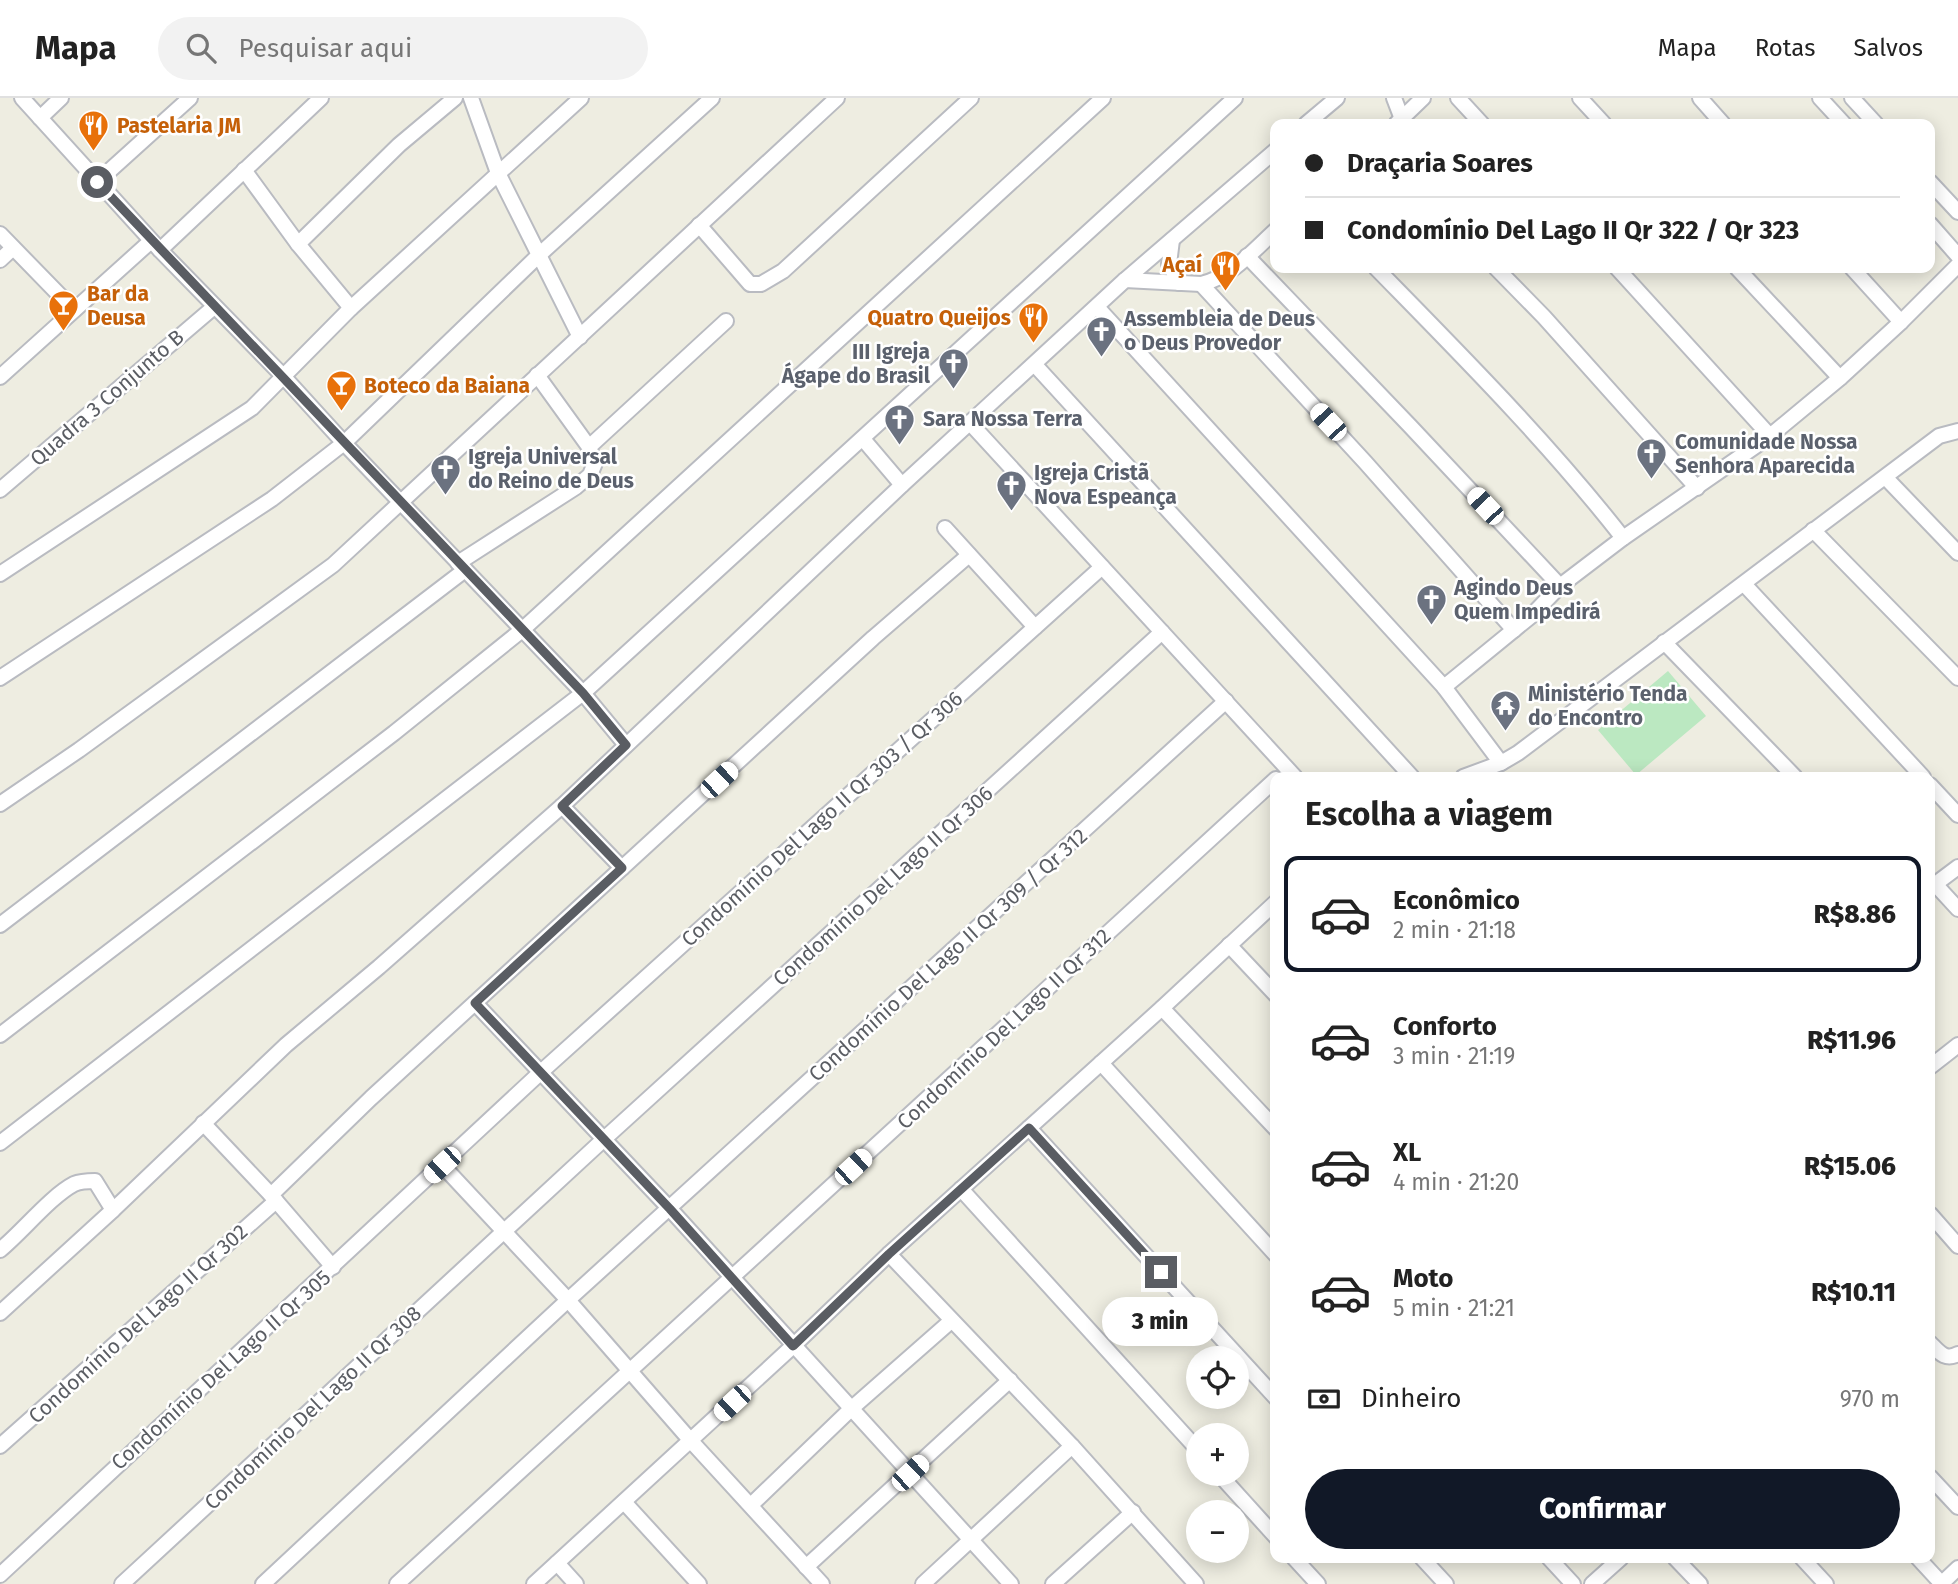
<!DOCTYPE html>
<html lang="pt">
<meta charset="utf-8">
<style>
:root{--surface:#fff;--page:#f2f2f2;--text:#222;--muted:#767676;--line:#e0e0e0;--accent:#111827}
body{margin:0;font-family:"Fira Sans",sans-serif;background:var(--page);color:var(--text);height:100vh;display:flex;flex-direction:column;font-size:26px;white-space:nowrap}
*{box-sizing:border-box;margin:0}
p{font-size:23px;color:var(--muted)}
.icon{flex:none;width:38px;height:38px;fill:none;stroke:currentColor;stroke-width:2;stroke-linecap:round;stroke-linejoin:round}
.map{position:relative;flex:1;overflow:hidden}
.details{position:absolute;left:1270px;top:674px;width:665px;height:791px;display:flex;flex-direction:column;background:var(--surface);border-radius:14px;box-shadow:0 4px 18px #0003}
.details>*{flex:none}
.guide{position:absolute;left:1270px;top:21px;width:665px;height:154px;border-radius:14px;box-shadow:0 4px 18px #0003;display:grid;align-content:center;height:154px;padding:0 35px;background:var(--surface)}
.buttons{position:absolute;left:1186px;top:1248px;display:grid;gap:14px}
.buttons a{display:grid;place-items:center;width:63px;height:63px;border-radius:50%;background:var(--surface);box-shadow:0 4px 18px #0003;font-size:35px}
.end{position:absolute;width:32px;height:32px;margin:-16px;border:9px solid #5a5d63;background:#fff;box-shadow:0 0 0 4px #fff}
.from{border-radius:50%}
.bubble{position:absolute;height:49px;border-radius:24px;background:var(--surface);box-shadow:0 4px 18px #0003;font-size:23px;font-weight:800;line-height:49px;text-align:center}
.car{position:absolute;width:21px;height:42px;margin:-21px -10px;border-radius:9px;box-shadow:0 0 5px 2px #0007;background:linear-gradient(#fff 24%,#345 0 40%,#fff 0 76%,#345 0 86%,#fff 0)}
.guide b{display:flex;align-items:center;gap:24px;height:66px;font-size:26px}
.guide b+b{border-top:2px solid var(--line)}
.guide i{width:18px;height:18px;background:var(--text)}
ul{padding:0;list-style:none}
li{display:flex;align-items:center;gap:21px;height:116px;margin:0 14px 10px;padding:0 21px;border:4px solid transparent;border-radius:14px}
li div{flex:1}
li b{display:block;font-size:26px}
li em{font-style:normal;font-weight:800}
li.selected{border-color:var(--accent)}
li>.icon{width:63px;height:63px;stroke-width:1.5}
h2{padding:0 35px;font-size:32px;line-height:84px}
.pay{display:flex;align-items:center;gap:18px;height:77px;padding:0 35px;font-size:26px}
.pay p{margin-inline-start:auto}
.primary-button{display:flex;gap:14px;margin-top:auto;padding:14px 35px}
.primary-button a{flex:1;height:80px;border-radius:42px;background:var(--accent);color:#fff;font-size:28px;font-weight:800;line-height:80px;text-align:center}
header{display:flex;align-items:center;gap:42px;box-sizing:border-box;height:98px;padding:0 35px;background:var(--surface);border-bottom:2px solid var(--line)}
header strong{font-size:33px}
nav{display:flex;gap:38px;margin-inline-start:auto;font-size:24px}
.search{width:490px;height:63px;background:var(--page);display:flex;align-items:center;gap:18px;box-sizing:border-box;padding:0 24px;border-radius:38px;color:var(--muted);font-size:26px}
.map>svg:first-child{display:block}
</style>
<header>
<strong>Mapa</strong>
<div class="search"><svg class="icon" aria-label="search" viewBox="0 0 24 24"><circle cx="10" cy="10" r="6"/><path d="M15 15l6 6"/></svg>Pesquisar aqui</div>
<nav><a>Mapa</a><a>Rotas</a><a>Salvos</a></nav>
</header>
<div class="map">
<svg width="1958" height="1486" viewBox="0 0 1958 1486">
<rect width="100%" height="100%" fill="#eeede1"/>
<path fill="#bbe8c1" d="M1668,573L1706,618L1636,677L1598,632Z"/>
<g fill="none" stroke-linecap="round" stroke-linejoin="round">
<defs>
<g id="minor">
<path d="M22,0L160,152L283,278L344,345L583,595L626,647"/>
<path d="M471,0L498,75L580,239"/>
<path d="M1394,0L1402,21"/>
<path d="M1458,0L1482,26"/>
<path d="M1580,0L1604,26"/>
<path d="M1700,0L1723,26"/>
<path d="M1820,0L1844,26"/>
<path d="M1852,0L1876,26"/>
<path d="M40,20L61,0"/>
<path d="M1306,26L1337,0"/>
<path d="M1396,26L1423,0"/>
<path d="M244,72L298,146L351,210"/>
<path d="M97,84L190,0"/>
<path d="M1930,84L1958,114"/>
<path d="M1930,126L1958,158"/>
<path d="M699,127L750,186H761L783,173L971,0"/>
<path d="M0,136L74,212"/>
<path d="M1172,142L1169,166L1179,185"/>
<path d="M298,146L399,47L455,0"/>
<path d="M160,152L321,0"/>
<path d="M1247,158L1410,328L1560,488"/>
<path d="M0,162L13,150"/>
<path d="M1376,170C1461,257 1548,344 1623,440"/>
<path d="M1496,170L1544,219L1697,390"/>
<path d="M1617,170L1770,338"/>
<path d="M1737,170L1840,280"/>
<path d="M1852,170L1901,224"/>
<path d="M1125,182L1201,186C1231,179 1253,153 1276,132"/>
<path d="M1201,186L1365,364L1514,532"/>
<path d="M1097,209L1444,589L1501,665"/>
<path d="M1035,267L1412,679"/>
<path d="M0,279L151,143"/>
<path d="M971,326L1295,679"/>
<path d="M863,341L902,387"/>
<path d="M589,349L726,223"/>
<path d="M1886,380L1958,455"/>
<path d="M0,392L214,209"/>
<path d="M945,430L1035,529"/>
<path d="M1813,432L1958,580"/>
<path d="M458,465L576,389L590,377L595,365L589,349L537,277"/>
<path d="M0,476L252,310L351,210L581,0"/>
<path d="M1744,486L1923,679"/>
<path d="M1664,544L1795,679"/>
<path d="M0,580L272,401L344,345L539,157L712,0"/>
<path d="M1444,589L1531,518L1560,488L1623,440L1770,338L1840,280L1901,224L1958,167"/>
<path d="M1463,679L1501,665L1518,655L1939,338L1958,333"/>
<path d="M1930,687L1958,717"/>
<path d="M0,706L79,652L333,467L837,0"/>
<path d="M562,708L622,770"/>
<path d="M1935,786L1958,811"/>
<path d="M1930,790L1958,769"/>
<path d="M0,827L465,472"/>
<path d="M1229,847L1276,897"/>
<path d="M475,905L670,1111L1011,1486"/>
<path d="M1162,910L1276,1031"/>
<path d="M0,937L394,635L522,532L1103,0"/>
<path d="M1101,965L1276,1157"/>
<path d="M1930,969L1958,947"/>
<path d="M203,1025L271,1097L333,1169"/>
<path d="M1029,1030L1276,1300"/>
<path d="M0,1045L583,595L1235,0"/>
<path d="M442,1067L568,1202L691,1343L822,1486"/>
<path d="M961,1091L1199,1353"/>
<path d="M271,1097L371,1000L873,540L969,457"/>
<path d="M1930,1116L1958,1148"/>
<path d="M0,1152C22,1134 51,1098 74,1086C81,1083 87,1083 95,1083L113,1112"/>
<path d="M889,1156L1072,1348L1196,1486"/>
<path d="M0,1215L113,1112L286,947L379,869L562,708L902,387L1125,182L1276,52"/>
<path d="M1930,1245C1939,1254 1945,1263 1958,1256"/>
<path d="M0,1348L276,1103"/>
<path d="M1219,1376L1276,1439"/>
<path d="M1930,1379L1958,1409"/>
<path d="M624,1404L699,1486"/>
<path d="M751,1407L852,1310L951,1223"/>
<path d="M1294,1460L1318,1486"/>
<path d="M1422,1460L1446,1486"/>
<path d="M1549,1460L1573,1486"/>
<path d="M1675,1460L1700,1486"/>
<path d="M1802,1460L1826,1486"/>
<path d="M1918,1460L1942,1486"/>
<path d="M557,1465L576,1486"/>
<path d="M806,1469L1010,1282"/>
<path d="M0,1477L541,974L1102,469"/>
<path d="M122,1486L603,1042L1162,534"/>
<path d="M263,1486L568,1202L1226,603"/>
<path d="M397,1486L1276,681"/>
<path d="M534,1486L793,1248L889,1156L1162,910L1276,804"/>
<path d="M923,1486L1072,1348"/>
<path d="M1053,1486L1133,1414"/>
<path d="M1592,1486L1621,1460"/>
<path d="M1941,1486L1958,1470"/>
</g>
</defs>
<use href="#minor" stroke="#b9bbc1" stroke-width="18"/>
<use href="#minor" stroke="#fff" stroke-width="14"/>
</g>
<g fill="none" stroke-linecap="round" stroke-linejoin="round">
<path stroke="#5a5d63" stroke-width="9" d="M97,84L583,595L626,647L562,708L622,770L475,905L670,1111L793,1248L889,1156L1029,1030L1161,1174"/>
</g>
<defs>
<symbol id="restaurant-pin" viewBox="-11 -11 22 30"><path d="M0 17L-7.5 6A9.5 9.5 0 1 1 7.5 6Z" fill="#e8710a" stroke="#fff"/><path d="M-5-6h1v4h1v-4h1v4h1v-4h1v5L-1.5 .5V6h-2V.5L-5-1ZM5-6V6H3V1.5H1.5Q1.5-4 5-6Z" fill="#fff"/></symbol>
<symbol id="bar-pin" viewBox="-11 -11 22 30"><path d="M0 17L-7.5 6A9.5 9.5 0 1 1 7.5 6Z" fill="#e8710a" stroke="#fff"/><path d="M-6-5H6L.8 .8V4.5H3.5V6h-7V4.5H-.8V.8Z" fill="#fff"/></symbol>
<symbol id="church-pin" viewBox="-11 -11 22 30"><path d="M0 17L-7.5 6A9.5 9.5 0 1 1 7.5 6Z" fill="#6b7280" stroke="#fff"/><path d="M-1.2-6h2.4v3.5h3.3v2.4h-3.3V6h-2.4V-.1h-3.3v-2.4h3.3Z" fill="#fff"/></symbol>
<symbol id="temple-pin" viewBox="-11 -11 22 30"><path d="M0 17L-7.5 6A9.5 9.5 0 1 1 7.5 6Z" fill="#6b7280" stroke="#fff"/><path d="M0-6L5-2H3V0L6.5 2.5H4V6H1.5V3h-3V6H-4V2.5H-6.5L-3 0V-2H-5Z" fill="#fff"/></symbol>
</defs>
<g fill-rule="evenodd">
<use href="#restaurant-pin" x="76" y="10" width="35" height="47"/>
<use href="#restaurant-pin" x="1208" y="150" width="35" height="47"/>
<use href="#bar-pin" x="46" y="190" width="35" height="47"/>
<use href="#restaurant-pin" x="1016" y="202" width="35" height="47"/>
<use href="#church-pin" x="1084" y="216" width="35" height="47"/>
<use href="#church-pin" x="936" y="248" width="35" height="47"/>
<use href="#bar-pin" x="324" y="270" width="35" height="47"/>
<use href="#church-pin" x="882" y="304" width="35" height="47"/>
<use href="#church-pin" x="1634" y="338" width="35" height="47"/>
<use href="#church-pin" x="428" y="354" width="35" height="47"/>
<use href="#church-pin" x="994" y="370" width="35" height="47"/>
<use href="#church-pin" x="1414" y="484" width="35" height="47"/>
<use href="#temple-pin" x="1488" y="590" width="35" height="47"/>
</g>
<g text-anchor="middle" stroke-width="5" stroke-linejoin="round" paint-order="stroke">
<g font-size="21" font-weight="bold" fill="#c56008" stroke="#fff" text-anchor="start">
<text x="117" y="35">Pastelaria JM</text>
<text x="1202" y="174" text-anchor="end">Açaí</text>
<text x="87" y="203">Bar da<tspan x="87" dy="24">Deusa</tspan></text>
<text x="1011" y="227" text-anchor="end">Quatro Queijos</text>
<text x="364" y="295">Boteco da Baiana</text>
</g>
<g font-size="21" font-weight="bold" fill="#5b616d" stroke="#fff" text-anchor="start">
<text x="1124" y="228">Assembleia de Deus<tspan x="1124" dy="24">o Deus Provedor</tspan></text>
<text x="930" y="261" text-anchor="end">III Igreja<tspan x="930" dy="24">Ágape do Brasil</tspan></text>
<text x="923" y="328">Sara Nossa Terra</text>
<text x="1675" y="351">Comunidade Nossa<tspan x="1675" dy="24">Senhora Aparecida</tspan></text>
<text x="468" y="366">Igreja Universal<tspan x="468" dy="24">do Reino de Deus</tspan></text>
<text x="1034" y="382">Igreja Cristã<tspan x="1034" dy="24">Nova Espeança</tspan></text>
<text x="1454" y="497">Agindo Deus<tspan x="1454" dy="24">Quem Impedirá</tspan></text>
<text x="1528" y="603">Ministério Tenda<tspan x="1528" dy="24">do Encontro</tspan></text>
</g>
<g font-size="21" fill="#5a5d63" stroke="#fff">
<text transform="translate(107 300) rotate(-41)" y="7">Quadra 3 Conjunto B</text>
<text transform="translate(822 721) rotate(-42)" y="7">Condomínio Del Lago II Qr 303 / Qr 306</text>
<text transform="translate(883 788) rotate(-42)" y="7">Condomínio Del Lago II Qr 306</text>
<text transform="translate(948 857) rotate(-42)" y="7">Condomínio Del Lago II Qr 309 / Qr 312</text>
<text transform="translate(1004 931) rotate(-43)" y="7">Condomínio Del Lago II Qr 312</text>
<text transform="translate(138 1226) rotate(-42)" y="7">Condomínio Del Lago II Qr 302</text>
<text transform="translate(221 1272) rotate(-42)" y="7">Condomínio Del Lago II Qr 305</text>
<text transform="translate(313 1310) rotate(-43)" y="7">Condomínio Del Lago II Qr 308</text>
</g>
</g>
</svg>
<div class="buttons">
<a><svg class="icon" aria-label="locate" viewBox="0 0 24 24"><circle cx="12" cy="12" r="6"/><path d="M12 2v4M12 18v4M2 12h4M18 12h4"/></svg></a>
<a>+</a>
<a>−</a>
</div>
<i class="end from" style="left:97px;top:84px"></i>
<i class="end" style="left:1161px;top:1174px"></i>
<div class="bubble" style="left:1102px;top:1199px;width:116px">3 min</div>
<i class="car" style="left:1328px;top:324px;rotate:317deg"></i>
<i class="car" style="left:1485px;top:408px;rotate:317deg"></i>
<i class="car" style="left:719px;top:682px;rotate:47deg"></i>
<i class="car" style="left:442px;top:1067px;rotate:227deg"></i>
<i class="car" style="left:853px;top:1069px;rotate:47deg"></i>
<i class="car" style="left:732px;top:1305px;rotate:227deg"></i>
<i class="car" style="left:910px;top:1375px;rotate:47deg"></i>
<div class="guide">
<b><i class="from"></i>Draçaria Soares</b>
<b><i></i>Condomínio Del Lago II Qr 322 / Qr 323</b>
</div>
<section class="details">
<h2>Escolha a viagem</h2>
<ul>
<li class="selected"><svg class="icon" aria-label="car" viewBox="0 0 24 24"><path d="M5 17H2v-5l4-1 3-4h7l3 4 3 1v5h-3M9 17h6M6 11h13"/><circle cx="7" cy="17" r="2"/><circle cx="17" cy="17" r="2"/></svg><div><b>Econômico</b><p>2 min · 21:18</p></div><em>R$8.86</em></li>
<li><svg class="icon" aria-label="car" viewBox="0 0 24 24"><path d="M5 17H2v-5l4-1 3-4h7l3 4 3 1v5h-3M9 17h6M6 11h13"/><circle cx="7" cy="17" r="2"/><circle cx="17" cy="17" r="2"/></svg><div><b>Conforto</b><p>3 min · 21:19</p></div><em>R$11.96</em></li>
<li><svg class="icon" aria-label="car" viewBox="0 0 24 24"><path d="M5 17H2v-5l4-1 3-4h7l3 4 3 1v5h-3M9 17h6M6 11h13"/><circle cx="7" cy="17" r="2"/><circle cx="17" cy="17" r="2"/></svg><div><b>XL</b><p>4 min · 21:20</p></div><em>R$15.06</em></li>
<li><svg class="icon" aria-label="car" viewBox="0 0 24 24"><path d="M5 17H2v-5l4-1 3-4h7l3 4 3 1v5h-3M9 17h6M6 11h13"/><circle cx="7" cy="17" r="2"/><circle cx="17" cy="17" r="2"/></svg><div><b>Moto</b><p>5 min · 21:21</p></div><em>R$10.11</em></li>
</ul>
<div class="pay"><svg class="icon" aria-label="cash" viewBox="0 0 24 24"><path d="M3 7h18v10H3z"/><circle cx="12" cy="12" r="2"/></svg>Dinheiro<p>970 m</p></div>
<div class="primary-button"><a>Confirmar</a></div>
</section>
</div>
